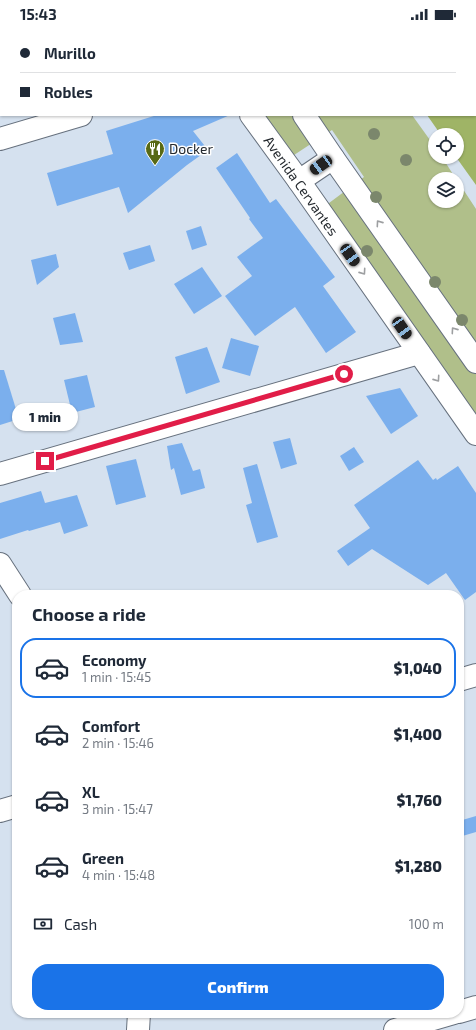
<!DOCTYPE html>
<meta charset="utf-8">
<style>
:root{--surface:#fff;--page:#f6f6f7;--text:#1f2937;--muted:#747a83;--line:#e0e1e3;--accent:#1a73e8}
body{margin:0;font-family:"Exo 2",sans-serif;background:var(--page);color:var(--text);height:100vh;display:flex;flex-direction:column;font-size:15px;white-space:nowrap}
*{box-sizing:border-box;margin:0}
p{font-size:13px;color:var(--muted)}
.icon{flex:none;width:22px;height:22px;fill:none;stroke:currentColor;stroke-width:2;stroke-linecap:round;stroke-linejoin:round}
.map{position:relative;flex:1;overflow:hidden}
.details{position:absolute;left:12px;top:562px;width:452px;height:428px;display:flex;flex-direction:column;background:var(--surface);border-radius:16px;box-shadow:0 1px 3px #0004}
.details>*{flex:none}
.hud{position:absolute;left:0px;top:0px;width:476px;height:88px;box-shadow:0 1px 3px #0004;display:grid;align-content:center;height:88px;padding:0 20px;background:var(--surface)}
.controls{position:absolute;left:428px;top:100px;display:grid;gap:8px}
.controls a{display:grid;place-items:center;width:36px;height:36px;border-radius:50%;background:var(--surface);box-shadow:0 1px 3px #0004;font-size:20px}
.end{position:absolute;width:18px;height:18px;margin:-9px;border:5px solid #e11d48;background:#fff;box-shadow:0 0 0 2px #fff}
.from{border-radius:50%}
.bubble{position:absolute;height:28px;border-radius:14px;background:var(--surface);box-shadow:0 1px 3px #0004;font-size:13px;font-weight:800;line-height:28px;text-align:center}
.car{position:absolute;width:12px;height:24px;margin:-12px -6px;border-radius:5px;box-shadow:0 0 3px 1px #0007;background:linear-gradient(#222 24%,#8ab4d8 0 40%,#222 0 76%,#8ab4d8 0 86%,#222 0)}
.hud b{display:flex;align-items:center;gap:14px;height:38px;font-size:15px}
.hud b+b{border-top:1px solid var(--line)}
.hud i{width:10px;height:10px;background:var(--text)}
ul{padding:0;list-style:none}
li{display:flex;align-items:center;gap:12px;height:60px;margin:0 8px 6px;padding:0 12px;border:2px solid transparent;border-radius:16px}
li div{flex:1}
li b{display:block;font-size:15px}
li em{font-style:normal;font-weight:800}
li.active{border-color:var(--accent)}
li>.icon{width:36px;height:36px;stroke-width:1.5}
h2{padding:0 20px;font-size:18px;line-height:48px}
.pay{display:flex;align-items:center;gap:10px;height:44px;padding:0 20px;font-size:15px}
.pay p{margin-inline-start:auto}
.button{display:flex;gap:8px;margin-top:auto;padding:8px 20px}
.button a{flex:1;height:46px;border-radius:16px;background:var(--accent);color:#fff;font-size:16px;font-weight:800;line-height:46px;text-align:center}
.status{display:flex;justify-content:space-between;align-items:center;height:28px;padding:0 20px;background:var(--surface);direction:ltr}
.status svg{height:11px;fill:currentColor}
.map>svg:first-child{display:block}
</style>
<div class="status"><b>15:43</b><svg viewBox="0 0 49 12"><path d="M0 12V9h3v3zM5 12V6h3v6zM10 12V3h3v9zM15 12V0h3v12zM26 1h20v11H26zM47 4h2v5h-2z"/></svg></div>
<div class="map">
<svg width="476" height="1002" viewBox="0 0 476 1002">
<rect width="100%" height="100%" fill="#d5e1ef"/>
<g fill="#b0bf8a">
<path d="M202,0H342L343,1H203Z"/>
<path d="M262,87H412L435,119V129H442L456,151H435V173H457V152L476,181V389L325,178L364,149L332,102L291,129Z"/>
</g>
<path fill="#9fb466" d="M363,0H476V157L456,129L457,107H441L427,87H475V1H364Z"/>
<g fill="#7bafed">
<path d="M157,87H230L193,103L208,122L187,137L128,185L119,159L57,178L47,145L113,126L106,103Z"/>
<path d="M237,125L270,175L276,171L335,249L323,258L356,304L326,325L295,279L255,308L225,268L252,248L237,229L263,210L249,191L250,190L216,140Z"/>
<path d="M201,198L207,217L192,222L186,203Z"/>
<path d="M150,217L155,233L129,242L123,225Z"/>
<path d="M56,226L59,239L37,257L31,232Z"/>
<path d="M202,239L222,268L194,286L174,256Z"/>
<path d="M75,285L83,314L60,317L53,290Z"/>
<path d="M231,310L259,318L250,348L222,340Z"/>
<path d="M207,319L220,354L186,366L175,329Z"/>
<path d="M0,342H4L19,391L0,397Z"/>
<path d="M87,347L95,379L72,385L64,352Z"/>
<path d="M400,360L418,388L391,406L366,368Z"/>
<path d="M290,410L297,436L281,441L273,414Z"/>
<path d="M182,415L193,443L200,441L205,460L181,467L174,440L171,442L167,418Z"/>
<path d="M354,419L364,434L349,443L340,428Z"/>
<path d="M136,431L146,469L116,477L106,438Z"/>
<path d="M418,432L433,452L436,450L437,452L458,438L476,465V564L465,572L446,545L428,557L372,521L348,538L337,523L370,500L354,477Z"/>
<path d="M257,436L278,509L257,515L246,477L252,475L243,440Z"/>
<path d="M41,463L45,475L77,467L88,498L64,506L60,494L29,503L28,502L0,511V475Z"/>
<path d="M476,788V804L459,809V793Z"/>
</g>
<g fill="none" stroke-linecap="round" stroke-linejoin="round">
<defs>
<g id="minor">
<path d="M189,0L190,1"/>
<path d="M245,0L246,1"/>
<path d="M251,87L299,153L476,406"/>
<path d="M304,87L333,130L476,334"/>
<path d="M0,111L81,87"/>
<path d="M299,153L333,130"/>
<path d="M0,446L419,325"/>
<path d="M0,536L20,567"/>
<path d="M459,652L476,647"/>
<path d="M0,783L17,778"/>
<path d="M459,984L476,979"/>
<path d="M138,1002L139,985"/>
<path d="M395,1002L454,985"/>
</g>
</defs>
<use href="#minor" stroke="#67717e" stroke-width="24"/>
<use href="#minor" stroke="#fff" stroke-width="22"/>
</g>
<g fill="#7b876c">
<circle cx="374" cy="106" r="6"/>
<circle cx="406" cy="132" r="6"/>
<circle cx="376" cy="169" r="6"/>
<circle cx="367" cy="223" r="6"/>
<circle cx="435" cy="254" r="6"/>
<circle cx="462" cy="292" r="6"/>
</g>
<defs><path id="oneway-chevron" d="M-2-3.5L2.5 0L-2 3.5" fill="none" stroke-width="1.6" stroke-linecap="round" stroke-linejoin="round"/></defs>
<g stroke="#9d9fa1">
<use href="#oneway-chevron" transform="translate(379 195) rotate(-125)"/>
<use href="#oneway-chevron" transform="translate(363 244) rotate(55)"/>
<use href="#oneway-chevron" transform="translate(454 302) rotate(-125)"/>
<use href="#oneway-chevron" transform="translate(437 351) rotate(55)"/>
</g>
<g fill="none" stroke-linecap="round" stroke-linejoin="round">
<path stroke="#e11d48" stroke-width="5" d="M45,433L344,346"/>
</g>
<defs>
<symbol id="restaurant-pin" viewBox="-11 -11 22 30"><path d="M0 17L-7.5 6A9.5 9.5 0 1 1 7.5 6Z" fill="#586915" stroke="#fff"/><path d="M-5-6h1v4h1v-4h1v4h1v-4h1v5L-1.5 .5V6h-2V.5L-5-1ZM5-6V6H3V1.5H1.5Q1.5-4 5-6Z" fill="#fff"/></symbol>
</defs>
<g fill-rule="evenodd">
<use href="#restaurant-pin" x="144" y="110" width="22" height="30"/>
</g>
<g text-anchor="middle" stroke-width="3" stroke-linejoin="round" paint-order="stroke">
<g font-size="14" fill="#252a2f" stroke="#fff" text-anchor="start">
<text x="169" y="126">Docker</text>
</g>
<g font-size="14" fill="#252a2f" stroke="#fff">
<text transform="translate(301 158) rotate(55)" y="5">Avenida Cervantes</text>
</g>
</g>
</svg>
<div class="controls">
<a><svg class="icon" aria-label="locate" viewBox="0 0 24 24"><circle cx="12" cy="12" r="6"/><path d="M12 2v4M12 18v4M2 12h4M18 12h4"/></svg></a>
<a><svg class="icon" aria-label="layers" viewBox="0 0 24 24"><path d="M12 4l9 5-9 5-9-5zM3 14l9 5 9-5"/></svg></a>
</div>
<i class="end from" style="left:344px;top:346px"></i>
<i class="end" style="left:45px;top:433px"></i>
<div class="bubble" style="left:12px;top:375px;width:66px">1 min</div>
<i class="car" style="left:321px;top:137px;rotate:235deg"></i>
<i class="car" style="left:350px;top:227px;rotate:145deg"></i>
<i class="car" style="left:402px;top:300px;rotate:145deg"></i>
<div class="hud">
<b><i class="from"></i>Murillo</b>
<b><i></i>Robles</b>
</div>
<section class="details">
<h2>Choose a ride</h2>
<ul>
<li class="active"><svg class="icon" aria-label="car" viewBox="0 0 24 24"><path d="M5 17H2v-5l4-1 3-4h7l3 4 3 1v5h-3M9 17h6M6 11h13"/><circle cx="7" cy="17" r="2"/><circle cx="17" cy="17" r="2"/></svg><div><b>Economy</b><p>1 min · 15:45</p></div><em>$1,040</em></li>
<li><svg class="icon" aria-label="car" viewBox="0 0 24 24"><path d="M5 17H2v-5l4-1 3-4h7l3 4 3 1v5h-3M9 17h6M6 11h13"/><circle cx="7" cy="17" r="2"/><circle cx="17" cy="17" r="2"/></svg><div><b>Comfort</b><p>2 min · 15:46</p></div><em>$1,400</em></li>
<li><svg class="icon" aria-label="car" viewBox="0 0 24 24"><path d="M5 17H2v-5l4-1 3-4h7l3 4 3 1v5h-3M9 17h6M6 11h13"/><circle cx="7" cy="17" r="2"/><circle cx="17" cy="17" r="2"/></svg><div><b>XL</b><p>3 min · 15:47</p></div><em>$1,760</em></li>
<li><svg class="icon" aria-label="car" viewBox="0 0 24 24"><path d="M5 17H2v-5l4-1 3-4h7l3 4 3 1v5h-3M9 17h6M6 11h13"/><circle cx="7" cy="17" r="2"/><circle cx="17" cy="17" r="2"/></svg><div><b>Green</b><p>4 min · 15:48</p></div><em>$1,280</em></li>
</ul>
<div class="pay"><svg class="icon" aria-label="cash" viewBox="0 0 24 24"><path d="M3 7h18v10H3z"/><circle cx="12" cy="12" r="2"/></svg>Cash<p>100 m</p></div>
<div class="button"><a>Confirm</a></div>
</section>
</div>
